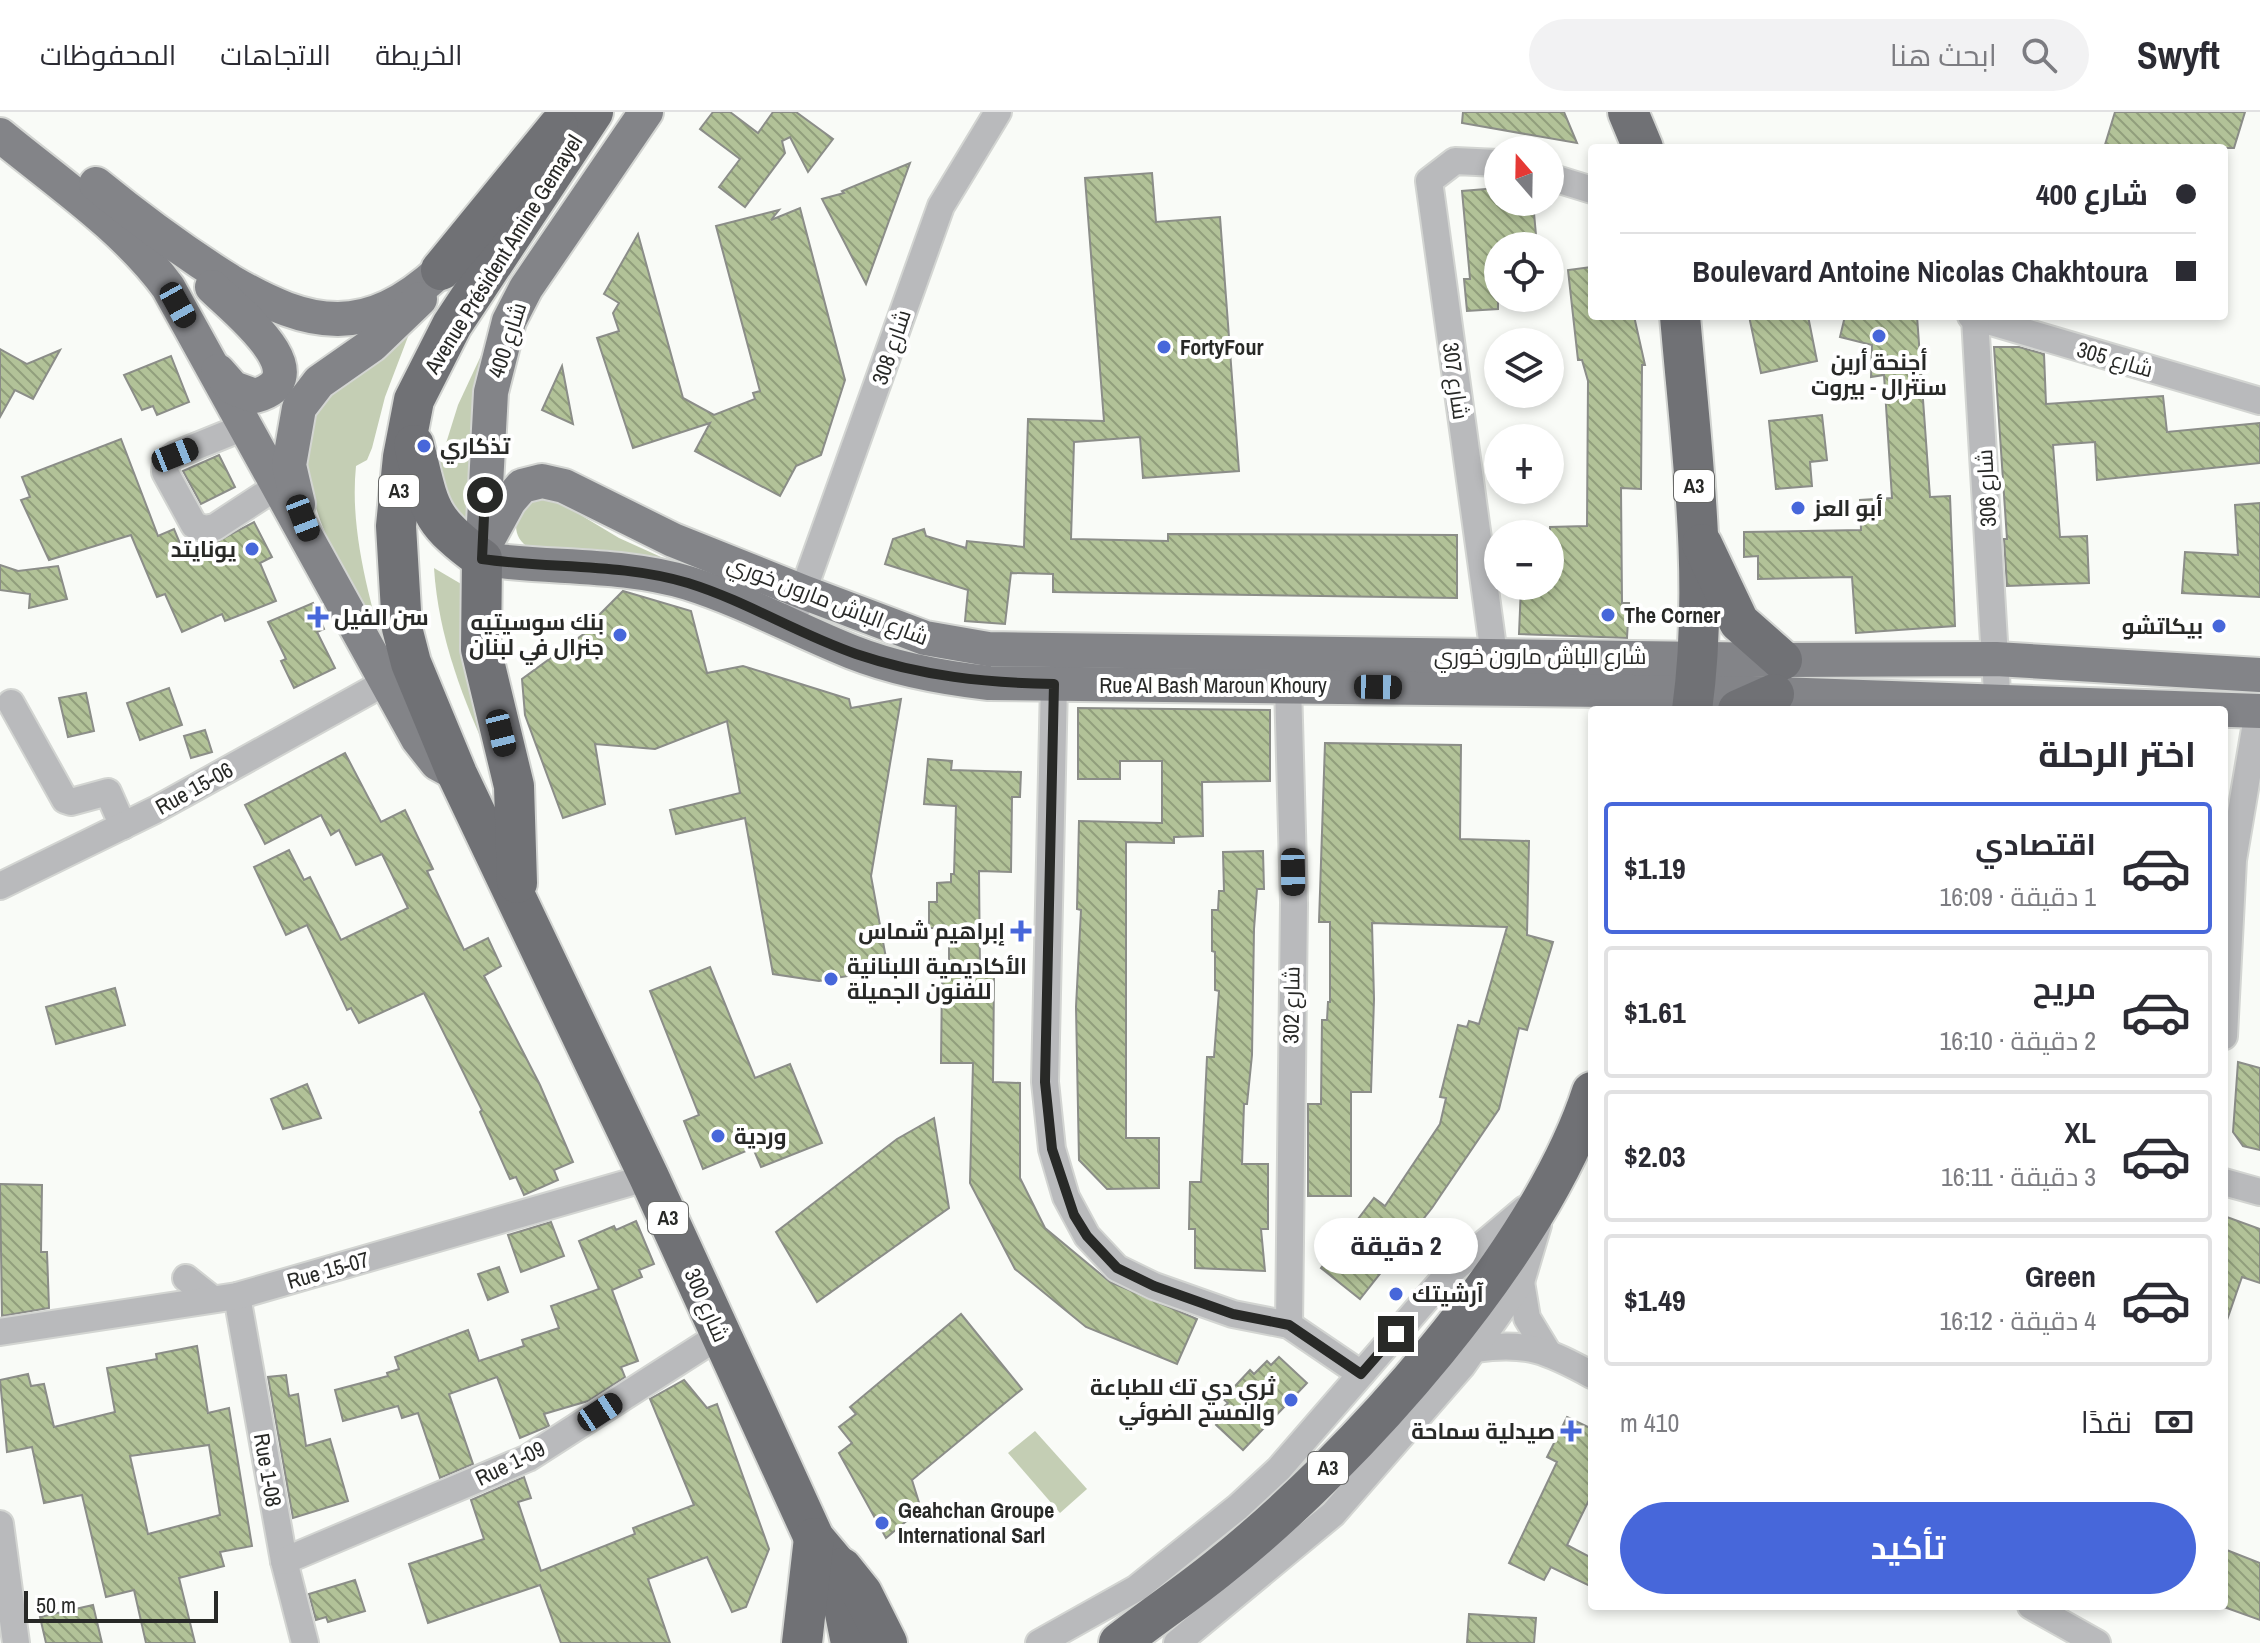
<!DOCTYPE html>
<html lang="ar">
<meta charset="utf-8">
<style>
:root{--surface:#fff;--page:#f2f2f3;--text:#2b2b33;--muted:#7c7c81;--line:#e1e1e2;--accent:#4767da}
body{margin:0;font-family:"Archivo Narrow",Cairo,sans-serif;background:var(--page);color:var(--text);direction:rtl;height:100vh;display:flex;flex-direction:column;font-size:30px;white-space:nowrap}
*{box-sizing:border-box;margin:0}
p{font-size:26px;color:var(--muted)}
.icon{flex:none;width:44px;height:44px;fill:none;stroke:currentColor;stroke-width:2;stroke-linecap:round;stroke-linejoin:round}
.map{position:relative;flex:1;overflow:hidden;direction:ltr}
.details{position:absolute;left:1588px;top:594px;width:640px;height:904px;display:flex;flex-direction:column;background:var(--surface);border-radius:8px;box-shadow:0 4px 12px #0003;direction:rtl}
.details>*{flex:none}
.hud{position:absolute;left:1588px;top:32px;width:640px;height:176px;border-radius:8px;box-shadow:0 4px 12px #0003;direction:rtl;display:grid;align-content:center;height:176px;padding:0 32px;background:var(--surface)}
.needle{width:52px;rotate:340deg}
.fabs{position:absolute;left:1484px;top:24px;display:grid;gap:16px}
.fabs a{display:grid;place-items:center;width:80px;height:80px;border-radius:50%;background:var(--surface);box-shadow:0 4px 12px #0003;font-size:40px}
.scale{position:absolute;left:24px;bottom:20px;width:194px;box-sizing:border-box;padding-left:8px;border:4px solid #282927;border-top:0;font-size:22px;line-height:28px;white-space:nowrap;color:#282927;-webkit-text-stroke:6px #fff;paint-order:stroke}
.end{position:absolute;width:36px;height:36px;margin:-18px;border:10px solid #282927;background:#fff;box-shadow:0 0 0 4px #fff}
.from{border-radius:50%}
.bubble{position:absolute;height:56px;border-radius:28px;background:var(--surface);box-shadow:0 4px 12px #0003;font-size:26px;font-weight:700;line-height:56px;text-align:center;direction:rtl}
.car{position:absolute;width:24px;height:48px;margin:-24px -12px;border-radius:10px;box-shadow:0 0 6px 2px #0007;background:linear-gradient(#222 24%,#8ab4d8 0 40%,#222 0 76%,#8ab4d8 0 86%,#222 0)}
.hud b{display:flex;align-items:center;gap:28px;height:76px;font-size:30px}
.hud b+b{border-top:2px solid var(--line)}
.hud i{width:20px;height:20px;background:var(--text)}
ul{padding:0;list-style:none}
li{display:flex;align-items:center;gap:24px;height:132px;margin:0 16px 12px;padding:0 16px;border:4px solid var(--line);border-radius:8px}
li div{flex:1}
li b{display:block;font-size:30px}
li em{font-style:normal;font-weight:700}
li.current{border-color:var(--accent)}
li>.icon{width:72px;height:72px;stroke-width:1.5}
h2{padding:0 32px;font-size:36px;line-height:96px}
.pay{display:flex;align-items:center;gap:20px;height:88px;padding:0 32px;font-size:30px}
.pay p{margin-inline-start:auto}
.action{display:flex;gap:16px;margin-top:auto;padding:16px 32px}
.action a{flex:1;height:92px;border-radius:48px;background:var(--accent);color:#fff;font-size:32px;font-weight:700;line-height:92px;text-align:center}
header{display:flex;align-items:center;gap:48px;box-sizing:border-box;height:112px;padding:0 40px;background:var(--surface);border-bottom:2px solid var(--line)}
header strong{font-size:38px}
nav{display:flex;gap:44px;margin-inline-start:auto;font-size:28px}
.search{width:560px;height:72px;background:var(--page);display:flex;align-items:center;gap:20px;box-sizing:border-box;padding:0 28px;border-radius:44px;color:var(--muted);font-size:30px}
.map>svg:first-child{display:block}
</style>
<header>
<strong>Swyft</strong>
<div class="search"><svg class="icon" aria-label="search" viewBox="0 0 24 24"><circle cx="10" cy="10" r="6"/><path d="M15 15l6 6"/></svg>ابحث هنا</div>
<nav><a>الخريطة</a><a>الاتجاهات</a><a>المحفوظات</a></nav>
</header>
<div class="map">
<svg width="2260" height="1531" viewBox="0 0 2260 1531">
<defs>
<pattern id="building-back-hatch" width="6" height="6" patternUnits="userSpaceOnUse" patternTransform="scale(2)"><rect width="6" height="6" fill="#b2c298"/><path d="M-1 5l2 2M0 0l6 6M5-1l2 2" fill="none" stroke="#919e7c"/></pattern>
</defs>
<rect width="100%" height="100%" fill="#f9fbf7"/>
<g fill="#c4ceb4">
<path d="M499,205L471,434L453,419L438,357L458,293Z"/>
<path d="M409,222L385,285L372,336L367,348L356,354C349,423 372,494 390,561C364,504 281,359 309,303C326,270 379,242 409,222Z"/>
<path d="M549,384L619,426L745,483L531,437C510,425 515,408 523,389Z"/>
<path d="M434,456L468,476L501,671C469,601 439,534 434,456Z"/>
<path d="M1035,1319L1087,1377L1060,1401L1008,1341Z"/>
</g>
<g fill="url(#building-back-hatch)" stroke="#8b8d88" stroke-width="2" fill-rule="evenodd">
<path d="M713,0H730L758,21L773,0H796L833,27L808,60L790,25L782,29L785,41L745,95L719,75L740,47L700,17Z"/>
<path d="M1463,0H1564L1577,31L1462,11Z"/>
<path d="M2115,0H2245L2234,36H2104Z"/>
<path d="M910,51L866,172L822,87L844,81L842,79Z"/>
<path d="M1152,61L1156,110L1220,105L1239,359L1143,366L1140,325L1074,330L1071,427L1168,429V422L1457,423V486L1053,480V462L1011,461L1005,512L965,509L968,478L885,452L893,427L924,417L926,424L966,436L967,429L1024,435L1028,307L1104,309L1085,66Z"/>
<path d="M1498,76V90H1533L1537,134H1498V197L1467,199L1464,167H1470L1462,79Z"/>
<path d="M800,96L845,268L821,343L796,354L780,384L695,339L710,311L633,336L597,226L619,219L613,201L619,191L604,182L638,122L683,286L714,303L755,287L753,281L760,279L716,114L779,98L771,108Z"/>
<path d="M1592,155V204H1634L1645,253H1642L1641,377L1621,376L1622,491H1629L1627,526L1519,522L1521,474H1550V415L1587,414L1588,269L1582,248H1578L1568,158Z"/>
<path d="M1749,204H1808L1817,249L1761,261Z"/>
<path d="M1845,204H1917L1930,385L1950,384L1955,514L1856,521L1852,465L1758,467V444L1744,445V420L1861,418L1860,388L1892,386L1884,263L1871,265L1872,233L1840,225Z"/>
<path d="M1994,235H2019L2044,242L2046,292L2163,284L2167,320L2260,311V351L2097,368L2095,330L2053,333L2060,425L2087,424L2089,471L2007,474L2004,427H2007Z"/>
<path d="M0,237L27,252L60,238L33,287L15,278L0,305Z"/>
<path d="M171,244L189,290L157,303L153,294L142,298L124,263Z"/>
<path d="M562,254L573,312L542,298Z"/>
<path d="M1822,303L1827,348L1810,350L1812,374L1776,377L1769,309Z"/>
<path d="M121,327L158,424L174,417L186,446L254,410L272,445L260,451L276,489L225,509L222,502L182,520L165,482L157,485L131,423L49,448L21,388L30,385L22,365Z"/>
<path d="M219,343L235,375L201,392L183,359Z"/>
<path d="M2260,391V485L2182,481L2185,440L2238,443L2235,393Z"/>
<path d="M0,453L18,459L58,454L67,487L29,496L30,482L0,478Z"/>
<path d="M623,479L691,499L707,561L743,554L849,587L851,596L901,587L871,764L888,857L819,869L773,862L745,706L676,722L670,698L740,681L727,609L655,637L595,632L605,692L563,706L525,603L522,567L585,521L584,518Z"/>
<path d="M313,491L324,517L317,520L335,556L294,576L281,549L286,547L268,510Z"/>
<path d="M169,576L182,613L140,628L127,591Z"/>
<path d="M86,581L94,619L68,625L59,586Z"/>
<path d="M1078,596L1270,598V669L1202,670L1203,724L1174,725V731L1126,730V1026H1159V1076L1107,1077L1079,1048L1076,895L1081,798L1077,797L1079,709L1162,711V649H1120V667H1078Z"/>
<path d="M205,618L212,640L191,646L184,624Z"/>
<path d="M1325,631L1461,633L1460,727L1529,729L1527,823L1553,830L1527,918L1519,916L1499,997L1432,1096L1360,1187L1321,1156L1374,1086L1385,1094L1440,1012L1446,986L1440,985L1458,913L1467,915L1469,909L1479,912L1507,815L1372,811L1374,887L1371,980H1351V1084H1308V992H1321L1322,908H1327L1328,890H1330V810H1319Z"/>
<path d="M345,641L381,710L405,698L433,757L427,759L464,838L488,826L501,854L484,864L540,973L573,1050L554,1058L558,1068L524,1083L516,1065L510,1067L480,1000L482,998L424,881L359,911L351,896L347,898L307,813L286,823L254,755L289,738L304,768L310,765L341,828L408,796L382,742L356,753L339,718L331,723L321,703L265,732L245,693Z"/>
<path d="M928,647L952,649L951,658L1021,660L1020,685H1012L1011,760L979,759L980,865H994L993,970L1020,971V1066L1045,1116L1110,1170L1197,1207L1177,1252L1086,1215L1015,1157L970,1071L973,951H941L942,865H949V816H929V790H937V771L951,770V762H954L956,694L924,692Z"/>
<path d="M1263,739L1264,777H1257L1254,817L1252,943L1247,992H1244L1242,1052H1268V1117H1261L1265,1159L1195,1156V1117H1189L1190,1070H1201L1207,945H1214L1219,879L1215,878V840L1212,839V798H1218L1219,779H1224L1223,740Z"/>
<path d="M710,855L755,966L790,952L822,1031L761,1055L753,1036L703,1057L684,1009L699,1003L650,879Z"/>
<path d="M115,876L125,913L56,932L46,895Z"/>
<path d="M2238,950L2260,956V1038L2243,1034L2233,1020Z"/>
<path d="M307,972L321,1006L283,1017L271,987Z"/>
<path d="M934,1006L949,1096L817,1190L776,1120L897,1027Z"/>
<path d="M0,1072L42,1073L41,1140H47L49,1196L2,1204Z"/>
<path d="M2224,1104L2260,1117V1171L2242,1165L2227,1208L2224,1207Z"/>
<path d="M636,1109L654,1152L639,1158L642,1165L612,1178L638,1249L621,1255L625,1265L588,1289L544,1302L549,1314L520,1326L497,1265L449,1282L473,1352L440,1366L418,1301L402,1306L398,1294L343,1309L335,1278L388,1264L387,1261L399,1257L395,1245L468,1218L479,1249L524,1234L522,1228L559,1216L551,1194L599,1177L579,1129L614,1114L616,1118Z"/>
<path d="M551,1110L564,1144L521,1160L508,1123Z"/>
<path d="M499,1155L508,1180L488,1188L478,1162Z"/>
<path d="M961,1202L1022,1277L912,1368L921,1397L886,1426L839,1341L852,1331L839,1315L856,1302L850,1295Z"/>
<path d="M197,1234L208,1301L229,1296L252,1434L220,1440L224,1454L179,1466L195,1531H146L134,1478L106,1485L82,1383L44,1391L32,1335L7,1340L0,1268L28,1262L31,1274L44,1272L54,1315L115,1300L107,1256L157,1247L156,1242ZM209,1333L220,1403L148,1422L130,1344Z"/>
<path d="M1279,1245L1307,1271L1243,1338L1216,1313L1219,1309L1214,1305L1228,1291L1223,1287L1250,1258L1254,1262L1267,1249L1271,1253Z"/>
<path d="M286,1263L289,1284L298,1282L306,1334L330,1327L348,1389L293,1406L268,1265Z"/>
<path d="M684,1268L707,1296L717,1292L769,1437L746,1495L732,1500L707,1445L648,1467L670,1531H561L540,1473L428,1511L409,1452L484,1427L471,1388L524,1365L531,1386L518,1390L541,1459L635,1422L633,1416L694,1393L650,1287Z"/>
<path d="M1567,1305L1592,1317V1382L1567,1433L1592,1446V1475L1551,1455L1544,1468L1509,1451L1557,1350L1547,1345Z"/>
<path d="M2224,1437L2260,1451V1508L2224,1495Z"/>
<path d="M355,1468L365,1499L328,1510L326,1505L316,1508L309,1482Z"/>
<path d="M93,1493L102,1531H46L40,1505Z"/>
<path d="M1469,1502L1536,1506L1534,1531H1467Z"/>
</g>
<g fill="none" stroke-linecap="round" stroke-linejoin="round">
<defs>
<g id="minor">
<path d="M1550,65L1592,78"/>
<path d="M1971,204L2260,289"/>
<path d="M1975,206L1998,598"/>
<path d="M244,315L175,343L166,350L165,360L194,413L205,417L215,415L276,375"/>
<path d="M797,496L941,94L998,0"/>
<path d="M1494,543L1429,69L1455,49L1498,51"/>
<path d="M1054,572L1045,970L1052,1037L1066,1085L1087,1124L1117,1156L1154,1174L1233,1202L1289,1213L1361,1262"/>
<path d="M1288,573L1294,791L1289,1213"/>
<path d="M11,591L65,688L71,690L108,680L123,714"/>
<path d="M0,774L155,698L384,571"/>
<path d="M2224,924L2233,748L2258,599"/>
<path d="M2224,1070L2260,1080"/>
<path d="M186,1166L211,1186"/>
<path d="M1521,1170L1527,1206L1547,1239"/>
<path d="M237,1184L284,1449L305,1531"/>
<path d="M0,1220L237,1184L649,1065"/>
<path d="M1476,1237C1526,1229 1548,1239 1592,1263"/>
<path d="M0,1412L16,1531"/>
<path d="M284,1449L528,1346L720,1223"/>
<path d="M2031,1494L2097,1531"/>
<path d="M1039,1531L1137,1476L1238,1395L1279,1357L1448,1162L1525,1097"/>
<path d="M1177,1531L1333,1402L1462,1254L1521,1170L1538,1113"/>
</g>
<g id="major">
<path d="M646,0L526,176L509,209L491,280L482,447C551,457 621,451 688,471C745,489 797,518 852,540C895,557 944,566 989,571L1694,579L2260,599"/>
<path d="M0,23C57,70 124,115 168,175L418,627L437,651L457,662"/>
<path d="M96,72C140,108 182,139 230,169C311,217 367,226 441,158"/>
<path d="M212,175C232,195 323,265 255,284L233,276L218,259"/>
<path d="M298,392L289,353L299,296L319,270L372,233L420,187"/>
<path d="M486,431L509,389L522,374L542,369L564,374L673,428L803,480L925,526L988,537L1782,548L1996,547L2260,563"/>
</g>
<g id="highway">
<path d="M593,0L452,213L414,288L403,345L396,414L402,516L411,551L457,662L649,1065L814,1426L835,1451L851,1531"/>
<path d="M1628,0L1643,36"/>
<path d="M441,158L558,15"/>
<path d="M1680,204C1691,334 1710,469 1692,598"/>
<path d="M414,333C430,397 427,407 482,447L481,537L514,674L517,771"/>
<path d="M1702,432L1739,510L1782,548"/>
<path d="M1738,598L1774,582"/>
<path d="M842,1456L862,1481L887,1531"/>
<path d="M802,1531L814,1426"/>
<path d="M1119,1531C1152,1505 1188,1481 1221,1454C1353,1349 1540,1141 1592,980"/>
</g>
</defs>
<use href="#minor" stroke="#d3d5d2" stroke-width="30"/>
<use href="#major" stroke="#d3d5d2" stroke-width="38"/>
<use href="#highway" stroke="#d3d5d2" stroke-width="44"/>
<use href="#minor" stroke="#b9babc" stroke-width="26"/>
<use href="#major" stroke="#838488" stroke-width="34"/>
<use href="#highway" stroke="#707175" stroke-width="40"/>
</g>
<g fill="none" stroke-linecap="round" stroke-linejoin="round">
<path stroke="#282927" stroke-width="10" d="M485,383L482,447C551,457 621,451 688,471C746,489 798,522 856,542C921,564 986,571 1054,572L1045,970L1052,1037L1074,1103L1087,1124L1117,1156L1154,1174L1233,1202L1289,1213L1361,1262L1396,1222"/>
</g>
<g fill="#4767da" stroke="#fff" stroke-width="3">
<circle cx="1879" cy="224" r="8"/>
<circle cx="1164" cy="235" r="8"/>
<circle cx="424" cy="334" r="8"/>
<circle cx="1798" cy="396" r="8"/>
<circle cx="252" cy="437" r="8"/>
<circle cx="1608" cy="503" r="8"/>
<path d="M314 493h8v8h8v8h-8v8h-8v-8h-8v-8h8z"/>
<circle cx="2219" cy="514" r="8"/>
<circle cx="620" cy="523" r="8"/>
<path d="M1017 807h8v8h8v8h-8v8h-8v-8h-8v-8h8z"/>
<circle cx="831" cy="867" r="8"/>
<circle cx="718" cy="1024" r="8"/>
<circle cx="1396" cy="1182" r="8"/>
<circle cx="1291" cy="1288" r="8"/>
<path d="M1567 1307h8v8h8v8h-8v8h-8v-8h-8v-8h8z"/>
<circle cx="882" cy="1411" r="8"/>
</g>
<g text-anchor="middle" stroke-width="8" stroke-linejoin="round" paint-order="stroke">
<g fill="#fff" stroke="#686968" stroke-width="2">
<rect x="1674" y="358" width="40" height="32" rx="6"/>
<rect x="379" y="363" width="40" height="32" rx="6"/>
<rect x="648" y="1090" width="40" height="32" rx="6"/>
<rect x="1308" y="1340" width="40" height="32" rx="6"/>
</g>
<g font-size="20" font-weight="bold" fill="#282927">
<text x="1694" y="381">A3</text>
<text x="399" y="386">A3</text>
<text x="668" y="1113">A3</text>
<text x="1328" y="1363">A3</text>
</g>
<g font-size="22" fill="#282927" stroke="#fff">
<text transform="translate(503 142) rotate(-58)" y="8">Avenue Président Amine Gemayel</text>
<text transform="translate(507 228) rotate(-72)" y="8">شارع 400</text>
<text transform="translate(891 235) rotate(-71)" y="8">شارع 308</text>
<text transform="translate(2115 247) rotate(16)" y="8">شارع 305</text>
<text transform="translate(1456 269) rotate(82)" y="8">شارع 307</text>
<text transform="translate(1986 376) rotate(-93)" y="8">شارع 306</text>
<text transform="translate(828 488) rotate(21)" y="8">شارع الباش مارون خوري</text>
<text x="1540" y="552">شارع الباش مارون خوري</text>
<text x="1213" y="581">Rue Al Bash Maroun Khoury</text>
<text transform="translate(194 676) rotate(-29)" y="8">Rue 15-06</text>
<text transform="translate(1291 893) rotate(-89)" y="8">شارع 302</text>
<text transform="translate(328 1158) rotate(-16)" y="8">Rue 15-07</text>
<text transform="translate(707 1193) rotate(66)" y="8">شارع 300</text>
<text transform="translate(510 1351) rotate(-26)" y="8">Rue 1-09</text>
<text transform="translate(268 1358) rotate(80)" y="8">Rue 1-08</text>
</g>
<g font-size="22" font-weight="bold" fill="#282927" stroke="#fff" text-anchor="start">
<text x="1180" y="243">FortyFour</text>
<text x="1879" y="258" text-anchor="middle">أجنحة أربن<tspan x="1879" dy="25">سنترال - بيروت</tspan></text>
<text x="440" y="342">تذكاري</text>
<text x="1814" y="404">أبو العز</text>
<text x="236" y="445" text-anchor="end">يونايتد</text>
<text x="1624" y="511">The Corner</text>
<text x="334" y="513">سن الفيل</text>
<text x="604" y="518" text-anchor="end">بنك سوسيتيه<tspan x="604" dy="25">جنرال في لبنان</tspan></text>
<text x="2203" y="522" text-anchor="end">بيكاتشو</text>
<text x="1005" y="827" text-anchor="end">إبراهيم شماس</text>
<text x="847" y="862">الأكاديمية اللبنانية<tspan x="847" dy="25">للفنون الجميلة</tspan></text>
<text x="734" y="1032">وردية</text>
<text x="1412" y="1190">آرشيتك</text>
<text x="1275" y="1283" text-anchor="end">ثري دي تك للطباعة<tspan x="1275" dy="25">والمسح الضوئي</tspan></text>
<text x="1555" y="1327" text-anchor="end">صيدلية سماحة</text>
<text x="898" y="1406">Geahchan Groupe<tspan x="898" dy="25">International Sarl</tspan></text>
</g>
</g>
</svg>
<div class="fabs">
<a><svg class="needle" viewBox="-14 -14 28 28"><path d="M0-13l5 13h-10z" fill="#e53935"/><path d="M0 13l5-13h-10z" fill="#7c7c81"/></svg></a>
<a><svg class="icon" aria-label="locate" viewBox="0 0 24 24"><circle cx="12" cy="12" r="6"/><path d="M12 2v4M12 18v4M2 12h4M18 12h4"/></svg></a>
<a><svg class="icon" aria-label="layers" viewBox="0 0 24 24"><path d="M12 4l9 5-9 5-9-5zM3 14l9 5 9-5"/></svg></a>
<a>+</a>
<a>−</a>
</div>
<div class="scale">50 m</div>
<i class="end from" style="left:485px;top:383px"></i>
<i class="end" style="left:1396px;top:1222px"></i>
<div class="bubble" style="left:1314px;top:1106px;width:164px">2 دقيقة</div>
<i class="car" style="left:178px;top:193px;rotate:151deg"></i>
<i class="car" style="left:175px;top:343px;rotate:68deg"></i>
<i class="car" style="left:303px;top:406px;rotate:159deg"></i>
<i class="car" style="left:1378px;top:575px;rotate:91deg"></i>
<i class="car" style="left:501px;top:621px;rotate:166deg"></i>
<i class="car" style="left:1293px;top:760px;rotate:179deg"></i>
<i class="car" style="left:600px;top:1300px;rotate:57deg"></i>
<div class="hud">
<b><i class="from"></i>شارع 400</b>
<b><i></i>Boulevard Antoine Nicolas Chakhtoura</b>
</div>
<section class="details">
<h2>اختر الرحلة</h2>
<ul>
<li class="current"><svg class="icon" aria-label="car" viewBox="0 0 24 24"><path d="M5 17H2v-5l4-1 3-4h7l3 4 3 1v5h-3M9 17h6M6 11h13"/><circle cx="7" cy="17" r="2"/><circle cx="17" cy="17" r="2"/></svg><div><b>اقتصادي</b><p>1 دقيقة · 16:09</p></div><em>$1.19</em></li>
<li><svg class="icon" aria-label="car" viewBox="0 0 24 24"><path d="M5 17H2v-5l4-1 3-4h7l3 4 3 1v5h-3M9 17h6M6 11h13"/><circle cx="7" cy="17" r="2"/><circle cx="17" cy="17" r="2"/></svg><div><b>مريح</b><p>2 دقيقة · 16:10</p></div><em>$1.61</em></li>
<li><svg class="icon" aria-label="car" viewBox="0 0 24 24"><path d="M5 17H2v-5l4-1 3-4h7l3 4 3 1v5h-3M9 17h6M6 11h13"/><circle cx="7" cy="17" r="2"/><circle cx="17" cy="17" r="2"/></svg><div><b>XL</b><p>3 دقيقة · 16:11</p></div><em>$2.03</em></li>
<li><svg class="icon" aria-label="car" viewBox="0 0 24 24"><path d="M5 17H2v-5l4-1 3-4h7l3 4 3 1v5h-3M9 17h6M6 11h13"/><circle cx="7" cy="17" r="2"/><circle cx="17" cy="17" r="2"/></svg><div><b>Green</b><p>4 دقيقة · 16:12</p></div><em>$1.49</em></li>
</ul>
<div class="pay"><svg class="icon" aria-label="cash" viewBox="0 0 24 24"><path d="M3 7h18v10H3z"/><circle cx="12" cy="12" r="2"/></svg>نقدًا<p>410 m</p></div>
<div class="action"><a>تأكيد</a></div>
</section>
</div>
